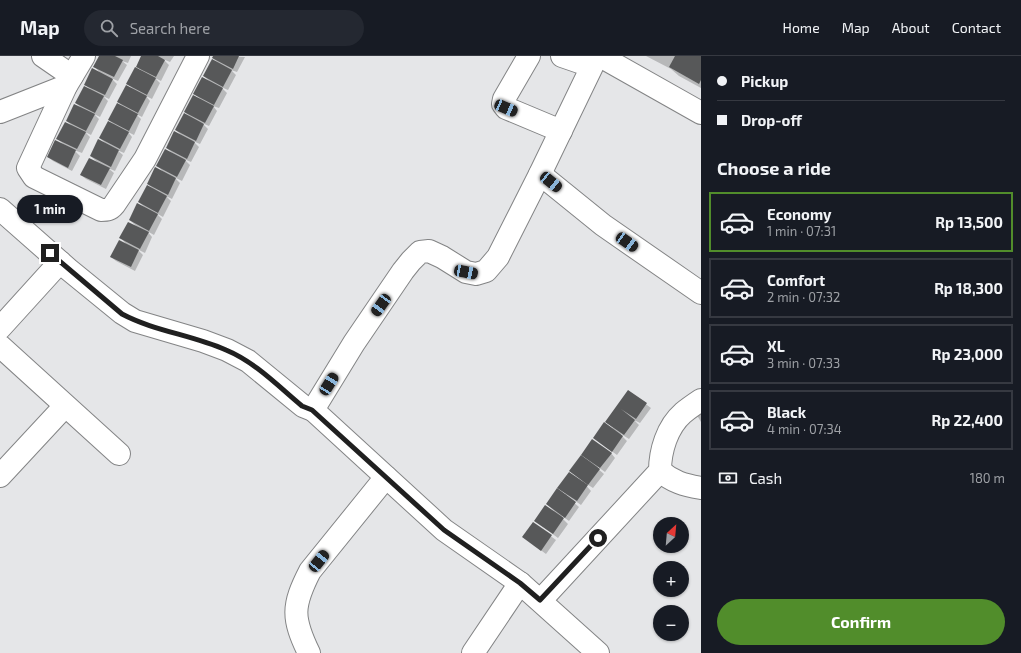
<!DOCTYPE html>
<meta charset="utf-8">
<style>
:root{--surface:#171b24;--page:#242831;--text:#f1f3f6;--muted:#9ea1a6;--line:#363941;--accent:#518d2b}
body{margin:0;font-family:"Exo 2",sans-serif;background:var(--page);color:var(--text);height:100vh;display:flex;flex-direction:column;font-size:15px;white-space:nowrap}
*{box-sizing:border-box;margin:0}
p{font-size:13px;color:var(--muted)}
.icon{flex:none;width:22px;height:22px;fill:none;stroke:currentColor;stroke-width:2;stroke-linecap:round;stroke-linejoin:round}
.map{position:relative;flex:1;overflow:hidden}
.details{display:flex;flex-direction:column;background:var(--surface);width:320px}
.details>*{flex:none}
.top-card{display:grid;align-content:center;height:88px;padding:0 16px;background:var(--surface)}
.needle{width:26px;rotate:26deg}
.fabs{position:absolute;left:653px;top:461px;display:grid;gap:8px}
.fabs a{display:grid;place-items:center;width:36px;height:36px;border-radius:50%;background:var(--surface);box-shadow:0 1px 3px #0004;font-size:20px}
.end{position:absolute;width:18px;height:18px;margin:-9px;border:5px solid #202020;background:#fff;box-shadow:0 0 0 2px #fff}
.from{border-radius:50%}
.bubble{position:absolute;height:28px;border-radius:14px;background:var(--surface);box-shadow:0 1px 3px #0004;font-size:13px;font-weight:700;line-height:28px;text-align:center}
.car{position:absolute;width:12px;height:24px;margin:-12px -6px;border-radius:5px;box-shadow:0 0 3px 1px #0007;background:linear-gradient(#222 24%,#8ab4d8 0 40%,#222 0 76%,#8ab4d8 0 86%,#222 0)}
.top-card b{display:flex;align-items:center;gap:14px;height:38px;font-size:15px}
.top-card b+b{border-top:1px solid var(--line)}
.top-card i{width:10px;height:10px;background:var(--text)}
ul{padding:0;list-style:none}
li{display:flex;align-items:center;gap:12px;height:60px;margin:0 8px 6px;padding:0 8px;border:2px solid var(--line);border-radius:0px}
li div{flex:1}
li b{display:block;font-size:15px}
li em{font-style:normal;font-weight:700}
li.current{border-color:var(--accent)}
li>.icon{width:36px;height:36px;stroke-width:1.5}
h2{padding:0 16px;font-size:18px;line-height:48px}
.pay{display:flex;align-items:center;gap:10px;height:44px;padding:0 16px;font-size:15px}
.pay p{margin-inline-start:auto}
.action{display:flex;gap:8px;margin-top:auto;padding:8px 16px}
.action a{flex:1;height:46px;border-radius:24px;background:var(--accent);color:#fff;font-size:16px;font-weight:700;line-height:46px;text-align:center}
header{display:flex;align-items:center;gap:24px;box-sizing:border-box;height:56px;padding:0 20px;background:var(--surface);border-bottom:1px solid var(--line)}
header strong{font-size:19px}
nav{display:flex;gap:22px;margin-inline-start:auto;font-size:14px}
.search{width:280px;height:36px;background:var(--page);display:flex;align-items:center;gap:10px;box-sizing:border-box;padding:0 14px;border-radius:22px;color:var(--muted);font-size:15px}
main{display:flex;flex:1;min-height:0}
.map>svg:first-child{display:block}
</style>
<header>
<strong>Map</strong>
<div class="search"><svg class="icon" aria-label="search" viewBox="0 0 24 24"><circle cx="10" cy="10" r="6"/><path d="M15 15l6 6"/></svg>Search here</div>
<nav><a>Home</a><a>Map</a><a>About</a><a>Contact</a></nav>
</header>
<main>
<div class="map">
<svg width="701" height="597" viewBox="0 0 701 597">
<rect width="100%" height="100%" fill="#e5e6e8"/>
<g fill="#0003">
<path d="M100,0H131L128,7L122,5L127,9L118,25L111,22L117,28L109,43L103,40L108,45L100,61L94,58L99,63L91,79L85,76L90,81L82,97L74,94L80,100L72,115L53,105L48,101L63,88L58,83L72,70L67,65L81,52L76,47L90,33L85,29L100,17L95,11Z"/>
<path d="M142,0H174L170,6L163,3L169,9L161,25L155,22L160,27L152,43L146,40L150,45L142,61L136,58L141,63L134,79L128,76L132,81L124,97L117,94L123,99L115,115L108,112L114,117L106,133L86,123L81,119L97,106L91,100L105,87L100,82L114,69L109,64L123,51L118,46L133,33L128,28L142,15L137,10Z"/>
<path d="M214,0L245,1L237,16L231,14L236,19L228,34L221,31L227,37L219,52L213,50L217,55L209,70L202,67L208,73L200,88L193,85L199,91L191,106L184,103L190,109L182,125L174,121L180,127L172,143L166,140L171,145L163,161L156,157L162,163L154,179L147,175L152,181L145,197L137,193L143,199L135,215L116,205L111,201L126,188L121,182L136,170L130,164L144,151L139,146L153,133L148,128L163,116L158,110L173,98L167,92L182,80L176,74L191,62L185,56L200,43L195,38L210,26L204,20L218,7L213,2Z"/>
<path d="M646,0H701V32L679,20L671,13Z"/>
<path d="M628,335L651,352L640,367L634,364L639,369L629,383L621,378V379L627,385L617,399L599,386L613,372L606,366Z"/>
<path d="M701,352V366L695,356Z"/>
<path d="M611,397L615,402L605,416L598,411L597,412L604,418L593,432L585,427H584L591,435L581,449L567,439L566,440L579,451L569,465L562,460L561,461L568,468L558,482L535,465L554,455L547,448L566,438L559,432L582,427L583,425L589,405L583,399Z"/>
<path d="M533,467L556,484L546,498L523,481Z"/>
</g>
<g fill="#575859">
<path d="M99,0H115L123,4L114,21L93,11Z"/>
<path d="M141,0H158L165,4L156,21L136,11Z"/>
<path d="M213,0H239L233,13L212,2Z"/>
<path d="M675,0H701V24L699,28L669,11Z"/>
<path d="M212,3L232,14L223,31L203,20Z"/>
<path d="M135,11L156,22L147,39L126,28Z"/>
<path d="M92,12L113,23L105,39L84,29Z"/>
<path d="M202,21L223,32L214,49L193,38Z"/>
<path d="M126,29L147,40L138,57L117,46Z"/>
<path d="M84,30L104,40L95,57L75,47Z"/>
<path d="M193,39L214,50L205,67L184,56Z"/>
<path d="M117,47L138,58L129,75L108,64Z"/>
<path d="M74,48L95,58L86,75L66,65Z"/>
<path d="M184,57L204,68L196,85L175,74Z"/>
<path d="M108,65L129,76L120,93L99,82Z"/>
<path d="M65,66L86,76L77,93L56,83Z"/>
<path d="M174,75L195,86L187,103L166,92Z"/>
<path d="M98,83L119,94L111,111L90,100Z"/>
<path d="M55,84L76,94L68,112L47,101Z"/>
<path d="M165,93L186,104L177,121L156,110Z"/>
<path d="M89,102L110,112L101,129L80,119Z"/>
<path d="M155,111L176,122L168,139L147,128Z"/>
<path d="M147,129L167,140L158,157L138,146Z"/>
<path d="M137,147L158,158L149,175L129,164Z"/>
<path d="M128,166L149,176L140,193L119,182Z"/>
<path d="M119,184L139,194L131,211L110,201Z"/>
<path d="M628,334L647,347L636,363L621,353L635,364L624,379L605,366Z"/>
<path d="M604,366L623,380L612,396L593,382Z"/>
<path d="M592,383L612,397L600,412L581,399Z"/>
<path d="M581,399L600,413L588,429L569,415Z"/>
<path d="M569,416L588,429L577,445L557,432Z"/>
<path d="M557,432L576,446L565,462L546,448Z"/>
<path d="M545,449L564,462L553,478L534,465Z"/>
<path d="M533,466L552,479L541,495L522,481Z"/>
</g>
<g fill="none" stroke-linecap="round" stroke-linejoin="round">
<defs>
<g id="minor">
<path d="M43,0L72,20"/>
<path d="M84,0L66,30L28,112L34,121L101,154C107,154 110,154 114,149L145,103L198,0"/>
<path d="M529,0L504,43L503,48L506,52L561,75"/>
<path d="M562,0L591,10"/>
<path d="M600,0L701,57"/>
<path d="M0,56L66,30"/>
<path d="M540,118L603,169L701,237"/>
<path d="M0,272L60,206"/>
<path d="M0,290L119,398"/>
<path d="M313,354L354,287L403,215L411,205L420,196L429,195L442,201L466,216L476,218L486,215L498,201L540,118L597,0"/>
<path d="M660,415C673,426 684,429 701,432"/>
<path d="M0,420L65,350"/>
<path d="M541,544L660,415C660,395 667,371 683,357C689,352 695,348 701,344"/>
<path d="M309,597C292,562 292,550 310,515L386,421"/>
<path d="M473,597L520,527"/>
</g>
<path id="tertiary" d="M0,153L68,213L122,257L135,265L203,285L227,294L248,305L303,350L313,354L444,474L520,527L598,597"/>
</defs>
<use href="#minor" stroke="#838485" stroke-width="24"/>
<use href="#tertiary" stroke="#838485" stroke-width="24"/>
<use href="#minor" stroke="#fff" stroke-width="22"/>
<use href="#tertiary" stroke="#fff" stroke-width="22"/>
</g>
<g fill="none" stroke-linecap="round" stroke-linejoin="round">
<path stroke="#202020" stroke-width="5" d="M50,197L122,258C154,275 192,279 226,294C255,306 278,330 302,350L312,354L444,474L520,527L540,544L598,482"/>
</g>
</svg>
<div class="fabs">
<a><svg class="needle" viewBox="-14 -14 28 28"><path d="M0-13l5 13h-10z" fill="#e53935"/><path d="M0 13l5-13h-10z" fill="#9ea1a6"/></svg></a>
<a>+</a>
<a>−</a>
</div>
<i class="end from" style="left:598px;top:482px"></i>
<i class="end" style="left:50px;top:197px"></i>
<div class="bubble" style="left:17px;top:139px;width:66px">1 min</div>
<i class="car" style="left:506px;top:52px;rotate:113deg"></i>
<i class="car" style="left:551px;top:126px;rotate:129deg"></i>
<i class="car" style="left:627px;top:186px;rotate:125deg"></i>
<i class="car" style="left:466px;top:216px;rotate:101deg"></i>
<i class="car" style="left:381px;top:249px;rotate:216deg"></i>
<i class="car" style="left:329px;top:328px;rotate:32deg"></i>
<i class="car" style="left:319px;top:505px;rotate:39deg"></i>
</div>
<section class="details">
<div class="top-card">
<b><i class="from"></i>Pickup</b>
<b><i></i>Drop-off</b>
</div>
<h2>Choose a ride</h2>
<ul>
<li class="current"><svg class="icon" aria-label="car" viewBox="0 0 24 24"><path d="M5 17H2v-5l4-1 3-4h7l3 4 3 1v5h-3M9 17h6M6 11h13"/><circle cx="7" cy="17" r="2"/><circle cx="17" cy="17" r="2"/></svg><div><b>Economy</b><p>1 min · 07:31</p></div><em>Rp 13,500</em></li>
<li><svg class="icon" aria-label="car" viewBox="0 0 24 24"><path d="M5 17H2v-5l4-1 3-4h7l3 4 3 1v5h-3M9 17h6M6 11h13"/><circle cx="7" cy="17" r="2"/><circle cx="17" cy="17" r="2"/></svg><div><b>Comfort</b><p>2 min · 07:32</p></div><em>Rp 18,300</em></li>
<li><svg class="icon" aria-label="car" viewBox="0 0 24 24"><path d="M5 17H2v-5l4-1 3-4h7l3 4 3 1v5h-3M9 17h6M6 11h13"/><circle cx="7" cy="17" r="2"/><circle cx="17" cy="17" r="2"/></svg><div><b>XL</b><p>3 min · 07:33</p></div><em>Rp 23,000</em></li>
<li><svg class="icon" aria-label="car" viewBox="0 0 24 24"><path d="M5 17H2v-5l4-1 3-4h7l3 4 3 1v5h-3M9 17h6M6 11h13"/><circle cx="7" cy="17" r="2"/><circle cx="17" cy="17" r="2"/></svg><div><b>Black</b><p>4 min · 07:34</p></div><em>Rp 22,400</em></li>
</ul>
<div class="pay"><svg class="icon" aria-label="cash" viewBox="0 0 24 24"><path d="M3 7h18v10H3z"/><circle cx="12" cy="12" r="2"/></svg>Cash<p>180 m</p></div>
<div class="action"><a>Confirm</a></div>
</section>
</main>
